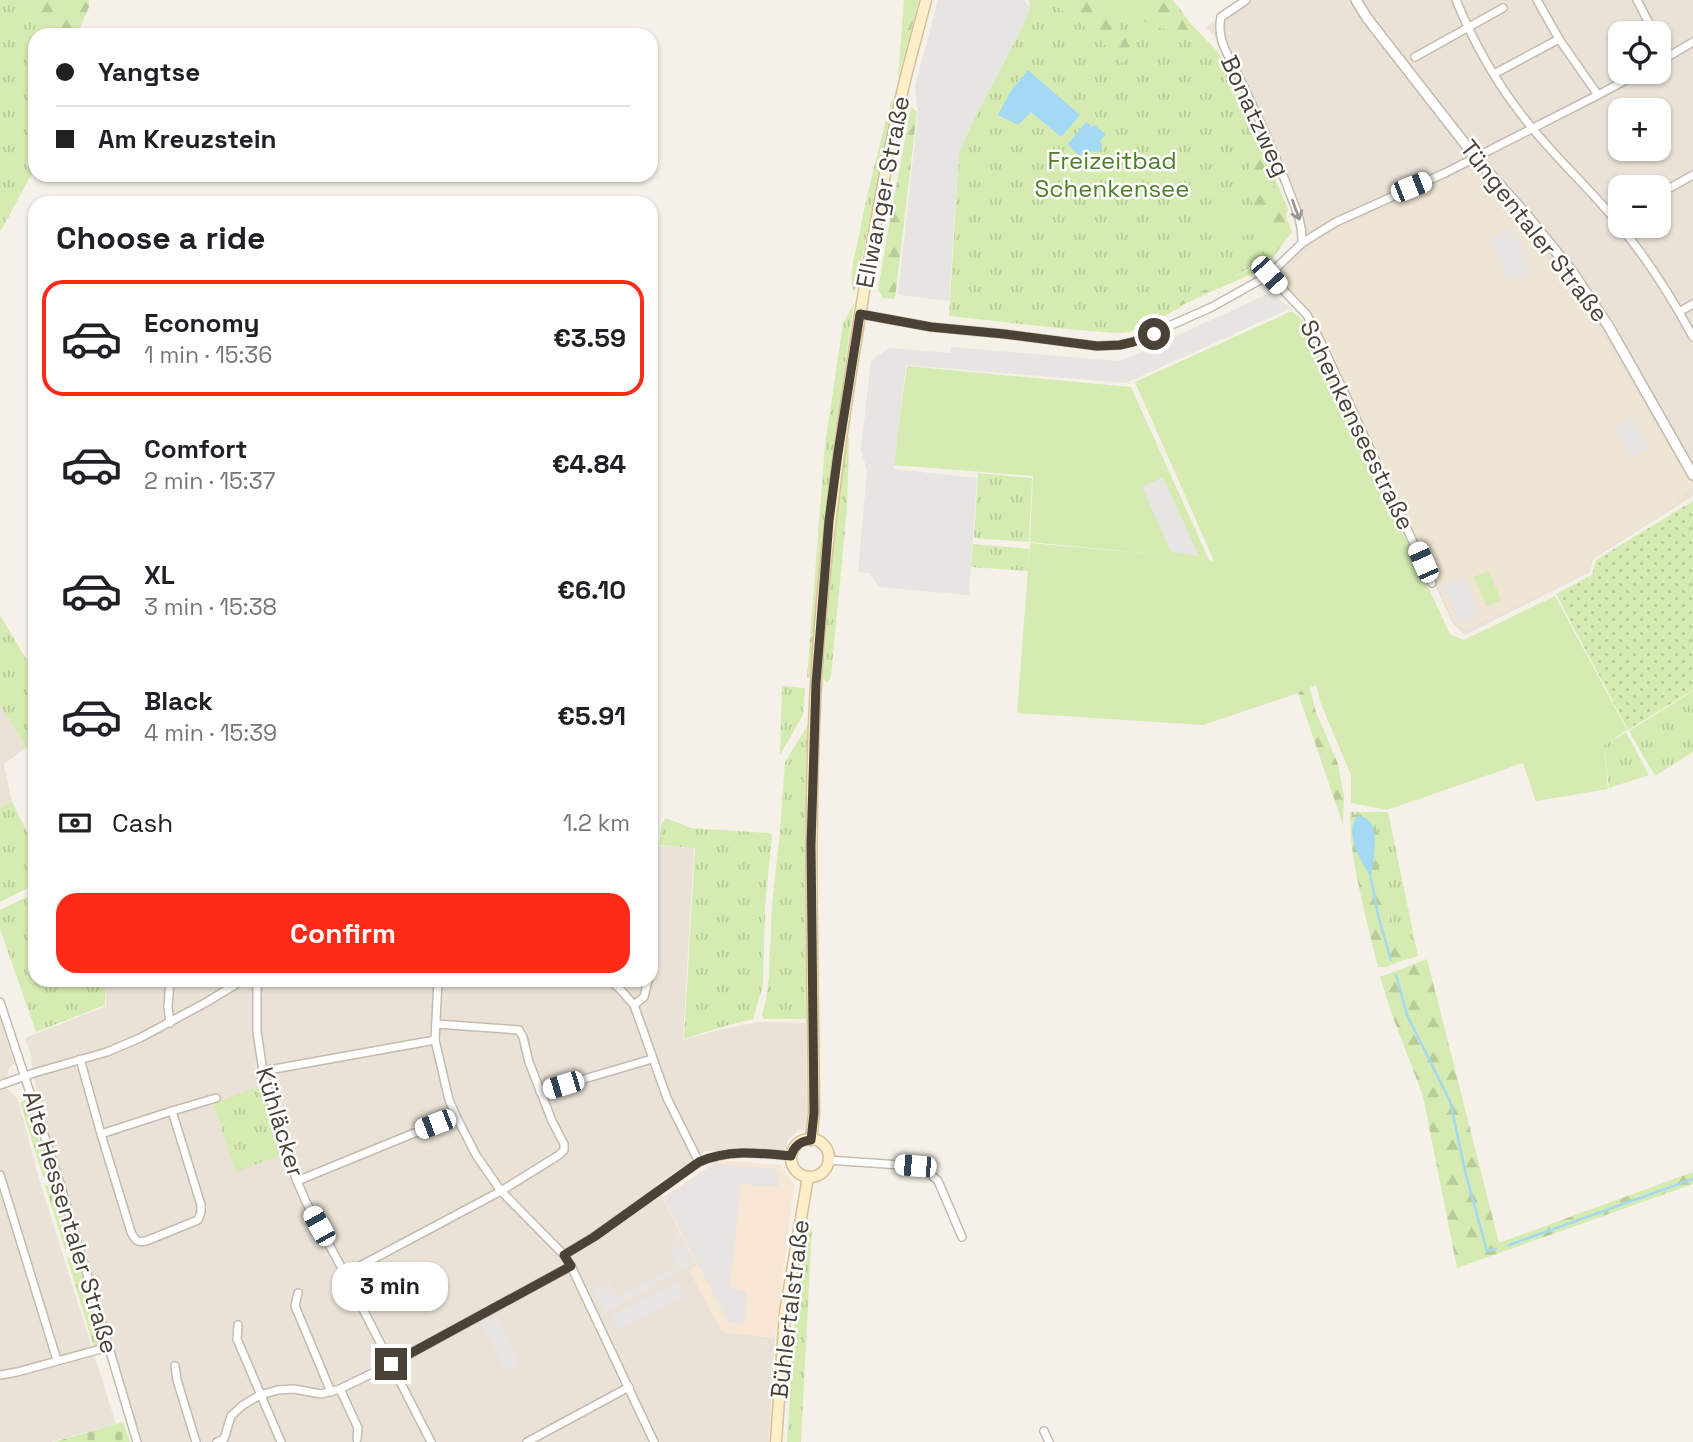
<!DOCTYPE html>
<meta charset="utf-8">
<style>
:root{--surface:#fff;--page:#f6f6f6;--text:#202124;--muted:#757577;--line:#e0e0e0;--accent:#ff2a17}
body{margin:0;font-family:"Space Grotesk",sans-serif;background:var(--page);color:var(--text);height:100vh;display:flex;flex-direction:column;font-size:26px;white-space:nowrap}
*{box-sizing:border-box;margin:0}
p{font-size:23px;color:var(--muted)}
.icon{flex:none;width:38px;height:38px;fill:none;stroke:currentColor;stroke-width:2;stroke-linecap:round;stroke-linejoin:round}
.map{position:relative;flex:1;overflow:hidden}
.side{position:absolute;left:28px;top:196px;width:630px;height:791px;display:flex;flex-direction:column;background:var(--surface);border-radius:21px;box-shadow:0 2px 5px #0004}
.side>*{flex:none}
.top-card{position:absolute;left:28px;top:28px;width:630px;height:154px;border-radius:21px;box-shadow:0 2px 5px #0004;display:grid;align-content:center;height:154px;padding:0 28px;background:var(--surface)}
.fabs{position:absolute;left:1608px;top:21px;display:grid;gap:14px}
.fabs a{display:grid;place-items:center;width:63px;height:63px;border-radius:14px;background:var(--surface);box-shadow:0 2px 5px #0004;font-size:35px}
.end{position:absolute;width:32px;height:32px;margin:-16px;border:9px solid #4a4137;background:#fff;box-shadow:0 0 0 4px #fff}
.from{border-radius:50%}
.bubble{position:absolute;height:49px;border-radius:21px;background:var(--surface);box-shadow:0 2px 5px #0004;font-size:23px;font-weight:600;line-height:49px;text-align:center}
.car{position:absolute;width:21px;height:42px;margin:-21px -10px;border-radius:9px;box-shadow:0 0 5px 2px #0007;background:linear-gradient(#fff 24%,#345 0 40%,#fff 0 76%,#345 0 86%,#fff 0)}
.top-card b{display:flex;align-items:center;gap:24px;height:66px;font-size:26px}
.top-card b+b{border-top:2px solid var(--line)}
.top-card i{width:18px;height:18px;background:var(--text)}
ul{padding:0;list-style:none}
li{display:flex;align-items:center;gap:21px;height:116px;margin:0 14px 10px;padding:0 14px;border:4px solid transparent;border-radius:21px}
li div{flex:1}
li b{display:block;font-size:26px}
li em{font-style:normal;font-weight:600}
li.on{border-color:var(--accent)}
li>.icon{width:63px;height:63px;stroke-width:1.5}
h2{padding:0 28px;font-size:32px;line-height:84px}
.pay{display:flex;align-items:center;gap:18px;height:77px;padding:0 28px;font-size:26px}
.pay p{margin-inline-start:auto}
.primary-button{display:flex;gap:14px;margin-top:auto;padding:14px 28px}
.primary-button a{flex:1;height:80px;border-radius:21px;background:var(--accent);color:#fff;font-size:28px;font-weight:600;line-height:80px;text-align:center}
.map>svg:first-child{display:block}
</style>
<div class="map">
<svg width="1693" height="1442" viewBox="0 0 1693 1442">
<defs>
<pattern id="grass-tufts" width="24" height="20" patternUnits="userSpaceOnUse" patternTransform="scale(1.75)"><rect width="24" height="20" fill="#d5ebb1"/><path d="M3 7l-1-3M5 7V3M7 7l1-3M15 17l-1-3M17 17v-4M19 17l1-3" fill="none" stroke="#b8cb99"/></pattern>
<pattern id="forest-firs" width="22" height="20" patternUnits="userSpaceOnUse" patternTransform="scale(1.75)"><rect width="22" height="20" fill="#d5ebb1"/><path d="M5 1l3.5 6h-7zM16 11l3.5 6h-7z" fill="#b8cb99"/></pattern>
<pattern id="cemetery-stones" width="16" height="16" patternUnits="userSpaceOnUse" patternTransform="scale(1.75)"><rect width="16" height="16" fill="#d5ebb1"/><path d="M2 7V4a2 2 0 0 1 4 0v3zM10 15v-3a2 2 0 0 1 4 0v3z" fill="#b8cb99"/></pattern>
<pattern id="garden-dots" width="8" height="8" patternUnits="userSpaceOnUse" patternTransform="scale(1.75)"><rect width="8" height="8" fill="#d5ebb1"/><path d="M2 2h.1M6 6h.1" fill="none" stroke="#b8cb99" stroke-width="1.8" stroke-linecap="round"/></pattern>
</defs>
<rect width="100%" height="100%" fill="#f5f1e9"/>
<g fill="#eae2d7" fill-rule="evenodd">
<path d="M1246,0H1693V496L1593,559L1590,572L1465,635L1453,624L1307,315L1269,275L1302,243L1303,229L1280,165L1222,44L1206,27ZM1620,33H1659V72H1620ZM1620,110H1659V149H1620ZM1620,187H1659V226H1620Z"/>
<path d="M0,705L26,748L4,764L12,802L0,808Z"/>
<path d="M651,845L694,848L683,1040L723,1029L758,1022L806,1023L807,1130H798L788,1140L783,1153L706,1151L656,1185L697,1266L690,1271L722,1332L775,1338L769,1442H142L37,1095L30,1052L25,1038L106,1006V984L127,985V980H651Z"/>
<path d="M0,1017L14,1063L9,1068L5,1086L18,1099L40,1182L116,1424L51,1442H0Z"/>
</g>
<path fill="#f8e6d4" d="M718,1160L780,1165L794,1184L775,1338L722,1332L689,1271L697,1266L662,1198Z"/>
<path fill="#efe5d3" d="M1476,168L1579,298L1693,486L1677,503L1592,558L1589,572L1466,629L1456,624L1318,332L1306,312L1280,279L1320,237Z"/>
<g fill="url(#grass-tufts)">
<path d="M0,0H18L74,35H35V168L0,232Z"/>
<path d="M1029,0H1173L1191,24L1218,52L1248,111L1288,210L1269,253L1253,266L1168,314L1129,332L1116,333L1067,329L949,316L959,153L971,125L1024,24L1030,7Z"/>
<path d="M892,98L895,103L855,291L853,290C849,274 854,257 858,241C867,193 879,146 892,98Z"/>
<path d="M854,303C836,425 820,546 812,669L811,675L808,679L807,678L825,445L843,324Z"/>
<path d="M849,435L847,508L831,676L828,682L825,681L823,678C827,627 830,576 835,526C838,495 841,464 849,435Z"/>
<path d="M978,473L1032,478L1029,542L974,538Z"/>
<path d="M973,544L1029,549L1028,571L971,567Z"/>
<path d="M0,615L35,674V743L26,748L0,705Z"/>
<path d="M782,686L805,688L803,715L780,755Z"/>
<path d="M1693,691V752L1655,776L1629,731Z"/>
<path d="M809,723L805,913L807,1019H764L762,1014L766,1000L769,976L772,905L780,832L785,762Z"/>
<path d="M1626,732L1649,775L1609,788L1604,745Z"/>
<path d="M12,802L35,848V884L0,902V808Z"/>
<path d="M1350,812H1388L1418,956L1401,961L1406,950L1393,930L1379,881V842L1350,822Z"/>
<path d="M666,818L691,828L768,833L772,835L765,906L763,986L753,1019L725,1026L684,1039L695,848L659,845L662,823Z"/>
<path d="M35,893V980H105L106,982L105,1005L36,1032L0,929V910Z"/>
<path d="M264,1085L272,1122L283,1154L236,1172L213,1103Z"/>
<path d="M26,1100L51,1175L43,1177L20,1102Z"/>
<path d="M54,1183L74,1246L65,1249L45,1186Z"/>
<path d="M812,1226L801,1442H787L796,1303L806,1232Z"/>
<path d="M77,1255L101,1337L99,1344L94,1347L67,1258Z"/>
</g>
<g fill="url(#forest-firs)">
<path d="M18,0H89V7L77,35H74Z"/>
<path d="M904,0H919L898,78Z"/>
<path d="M1048,0H1105L1132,51L1121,63L1093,32Z"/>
<path d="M1131,0H1171L1190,33L1154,27L1136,16Z"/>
<path d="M911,107L917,112L895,299L883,298L878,290L889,225Z"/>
<path d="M1261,150L1292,232L1265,268L1179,306L1178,302L1253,268L1264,253L1273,227L1261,223L1246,187L1250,162Z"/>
<path d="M1291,638L1310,689L1316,712L1338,764L1344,796L1343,825L1298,693Z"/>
<path d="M1368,814L1373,815L1379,842V881L1393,930L1402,936L1406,950L1401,961L1387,967H1378C1371,937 1344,838 1352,815Z"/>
<path d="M1427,959L1499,1243L1693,1172V1184L1457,1268L1423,1096L1390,1009L1380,977Z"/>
</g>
<path fill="url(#cemetery-stones)" d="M123,1422L130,1442H54Z"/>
<path fill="url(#garden-dots)" d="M1693,501V690L1628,730L1556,594L1592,575L1596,560Z"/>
<g fill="#d5ebb1">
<path d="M1236,203L1249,234L1216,248L1203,217Z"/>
<path d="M1292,311L1305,322L1450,634L1464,640L1555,596L1627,730L1604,745L1608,789L1536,801L1523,763L1387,810L1351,803V775L1321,704L1316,685L1298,693L1203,725L1017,713L1030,543L1174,556L1030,542L1033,476L893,465L907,366L1131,387L1209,560L1214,561L1135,382Z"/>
<path d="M1489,571L1501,600L1486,606L1474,577Z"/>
</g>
<g fill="#e7e4e1">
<path d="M938,0H1024L1030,7L1024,24L971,125L959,153L949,301L898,295L918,112L915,86Z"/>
<path d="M1513,227L1533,272L1509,283L1489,238Z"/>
<path d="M1270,293L1291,308L1126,383L906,365L894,469L977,478L969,595L878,587L870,573L858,572L867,471L861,449L871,360L889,348L950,353L951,347L1117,361L1126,359Z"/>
<path d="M1632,417L1649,448L1630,458L1614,427Z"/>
<path d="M1163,477L1199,556L1171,552L1142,487Z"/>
<path d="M1464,576L1481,614L1459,624L1442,586Z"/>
<path d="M715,1163L779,1169L778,1187L741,1184L730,1286L747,1292L744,1324L729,1322L726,1319L664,1198Z"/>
<path d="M679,1232L695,1263L604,1314L593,1290L610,1282L617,1295L677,1266L668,1245L677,1242L674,1234Z"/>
<path d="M676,1282L684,1297L619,1331L611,1316Z"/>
<path d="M495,1314L520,1365L506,1372L480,1322Z"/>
</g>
<g fill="#a4d9f4">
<path d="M1028,70L1080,115L1061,137L1031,112L1018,125L998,115L1010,92Z"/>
<path d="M1086,122L1092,127L1094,125L1106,134L1100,141L1102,145L1101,150L1097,152L1092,151L1085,158L1081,155L1079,156L1068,144Z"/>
<path d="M1358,816C1384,817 1373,862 1371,878C1363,864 1342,831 1358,816Z"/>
</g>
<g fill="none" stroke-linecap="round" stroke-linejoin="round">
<g stroke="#a4d9f4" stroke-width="2.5">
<path d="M1371,878L1378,915L1391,960"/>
<path d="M1396,975L1407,1015L1450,1101L1466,1175L1487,1251L1496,1249"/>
<path d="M1509,1245L1693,1179"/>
</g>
<defs>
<g id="minor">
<path d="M1246,0L1221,17C1216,41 1229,55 1239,77C1257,115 1275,152 1289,191C1296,209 1303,224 1302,243"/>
<path d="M1456,0C1475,46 1501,91 1533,129C1559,161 1590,189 1616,221C1646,257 1671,296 1693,337"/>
<path d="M1537,0L1559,39L1598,95"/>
<path d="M1637,0L1654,33"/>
<path d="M1659,43L1667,58"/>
<path d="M1415,57L1503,8"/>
<path d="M1659,62L1693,42"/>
<path d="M1494,74L1559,39"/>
<path d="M1659,194L1693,175"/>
<path d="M1269,275L1307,315L1318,336L1432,583"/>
<path d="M1679,312L1693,304"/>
<path d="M860,314L931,327L1004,334L1097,346L1120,345L1133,342L1212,307L1269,275L1302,243L1336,222L1445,173L1598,95L1641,72"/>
<path d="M651,885H653L651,929"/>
<path d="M170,980L168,1007L170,1023"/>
<path d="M257,980V1032L263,1071L278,1126L297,1181L306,1202L345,1274L431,1442"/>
<path d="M438,980L435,1040L449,1100L456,1116L476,1155L501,1191L564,1255L571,1266L654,1442"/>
<path d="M609,980L619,988L634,1005L667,1098L699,1162"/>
<path d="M0,1002L58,1177L137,1442"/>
<path d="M634,1005L644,997L648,980"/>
<path d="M80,1059L101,1134L131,1232C135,1240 137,1243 146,1241L198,1220L201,1212V1205L172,1111L101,1134"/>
<path d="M263,1071L435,1040"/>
<path d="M0,1085L34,1073L107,1052L140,1038L205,1003L243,980"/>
<path d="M540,1092L652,1059"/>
<path d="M172,1111L216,1098"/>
<path d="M828,1160L915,1166L925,1169L938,1181L962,1237"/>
<path d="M0,1175L57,1360"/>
<path d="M297,1181L456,1116"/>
<path d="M564,1255L595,1236L699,1162C729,1149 760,1153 791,1156"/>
<path d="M345,1274L501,1191L559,1155L564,1150V1144L552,1121L529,1062L523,1037L519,1030L436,1024"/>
<path d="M298,1293L295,1306L331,1392"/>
<path d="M238,1325L237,1339L281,1442"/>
<path d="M175,1366L177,1380L196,1442"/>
<path d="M0,1375L17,1372L108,1347"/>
<path d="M340,1389L358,1428L357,1439"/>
<path d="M1044,1431L1049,1442"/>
<path d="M217,1442L224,1439L231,1416L243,1405L260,1395L278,1390L294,1389L321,1394L340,1389L391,1364L571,1266"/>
<path d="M527,1442L629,1387"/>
</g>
<path id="tertiary" d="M1356,0L1367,18L1476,158L1529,218L1571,270L1609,327L1693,475"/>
<g id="secondary">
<circle cx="810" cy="1158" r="19"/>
<path d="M811,1140L814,1113C813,970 808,827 816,684C822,575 836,467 853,359C867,270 882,181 902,93C909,62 918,31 926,0"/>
<path d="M776,1442L785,1312L808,1177"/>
</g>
</defs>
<use href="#minor" stroke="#c4bbae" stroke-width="10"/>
<use href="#tertiary" stroke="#c4bbae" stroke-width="12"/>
<use href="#secondary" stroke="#d7c297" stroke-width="13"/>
<use href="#minor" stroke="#fff" stroke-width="7"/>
<use href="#tertiary" stroke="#fff" stroke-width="9"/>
<use href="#secondary" stroke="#ffeeca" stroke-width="10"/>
</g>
<defs><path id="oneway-shaft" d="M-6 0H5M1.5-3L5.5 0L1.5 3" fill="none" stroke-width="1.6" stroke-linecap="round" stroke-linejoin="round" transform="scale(1.75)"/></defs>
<use stroke="#9b9691" href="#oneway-shaft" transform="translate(1296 210) rotate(70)"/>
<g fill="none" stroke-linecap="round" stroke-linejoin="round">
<path stroke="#4a4137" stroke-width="9" d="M391,1364L571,1266L564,1255L594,1237L699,1162C729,1149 760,1153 791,1156C794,1146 800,1141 811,1140L814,1113L811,845L816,683L829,521L838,453L860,314L931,327L1004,334L1097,346L1120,345L1133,342L1154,334"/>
</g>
<g text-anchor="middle" stroke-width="5" stroke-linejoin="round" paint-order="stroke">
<g font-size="24" fill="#4a4137" stroke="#fff">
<text transform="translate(1255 116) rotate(65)" y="8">Bonatzweg</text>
<text transform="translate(883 192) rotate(-79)" y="8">Ellwanger Straße</text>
<text transform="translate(1534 231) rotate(52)" y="8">Tüngentaler Straße</text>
<text transform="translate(1357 425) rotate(64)" y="8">Schenkenseestraße</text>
<text transform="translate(280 1122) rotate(73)" y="8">Kühläcker</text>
<text transform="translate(70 1222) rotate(73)" y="8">Alte Hessentaler Straße</text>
<text transform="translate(790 1309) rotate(-83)" y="8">Bühlertalstraße</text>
</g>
<g font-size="24" fill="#4e7f26" stroke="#fff">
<text x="1112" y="169">Freizeitbad<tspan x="1112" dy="28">Schenkensee</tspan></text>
</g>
</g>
</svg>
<div class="fabs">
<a><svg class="icon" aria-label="locate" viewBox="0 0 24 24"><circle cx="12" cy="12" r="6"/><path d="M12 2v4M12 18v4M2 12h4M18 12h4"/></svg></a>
<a>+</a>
<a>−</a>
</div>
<i class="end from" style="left:1154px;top:334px"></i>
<i class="end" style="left:391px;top:1364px"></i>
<div class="bubble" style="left:332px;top:1262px;width:116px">3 min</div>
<i class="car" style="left:1411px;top:187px;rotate:68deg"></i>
<i class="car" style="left:1269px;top:275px;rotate:138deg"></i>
<i class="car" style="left:1423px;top:562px;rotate:336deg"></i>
<i class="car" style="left:563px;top:1085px;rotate:253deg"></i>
<i class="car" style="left:435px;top:1124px;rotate:249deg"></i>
<i class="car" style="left:915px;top:1166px;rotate:275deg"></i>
<i class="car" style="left:319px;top:1226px;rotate:331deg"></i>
<div class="top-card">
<b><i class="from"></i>Yangtse</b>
<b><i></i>Am Kreuzstein</b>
</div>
<section class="side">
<h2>Choose a ride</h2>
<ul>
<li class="on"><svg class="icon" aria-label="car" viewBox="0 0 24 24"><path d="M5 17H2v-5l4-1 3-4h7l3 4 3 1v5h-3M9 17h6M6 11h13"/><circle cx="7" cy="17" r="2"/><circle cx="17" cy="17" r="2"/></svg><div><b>Economy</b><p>1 min · 15:36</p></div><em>€3.59</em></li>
<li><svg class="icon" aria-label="car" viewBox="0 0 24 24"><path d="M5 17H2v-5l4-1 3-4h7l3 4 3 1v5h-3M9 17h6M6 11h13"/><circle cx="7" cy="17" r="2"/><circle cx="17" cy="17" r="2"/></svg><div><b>Comfort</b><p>2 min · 15:37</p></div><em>€4.84</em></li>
<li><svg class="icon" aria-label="car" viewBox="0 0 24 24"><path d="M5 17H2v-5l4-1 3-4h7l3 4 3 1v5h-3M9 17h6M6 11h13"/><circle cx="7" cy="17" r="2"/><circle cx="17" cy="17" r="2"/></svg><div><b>XL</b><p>3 min · 15:38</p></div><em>€6.10</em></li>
<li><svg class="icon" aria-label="car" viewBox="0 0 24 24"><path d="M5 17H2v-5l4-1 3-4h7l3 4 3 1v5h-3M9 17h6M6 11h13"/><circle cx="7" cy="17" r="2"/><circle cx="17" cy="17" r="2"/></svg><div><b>Black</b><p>4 min · 15:39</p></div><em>€5.91</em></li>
</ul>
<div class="pay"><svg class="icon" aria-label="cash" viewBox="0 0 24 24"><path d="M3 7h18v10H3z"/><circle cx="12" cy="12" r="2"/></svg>Cash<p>1.2 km</p></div>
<div class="primary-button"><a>Confirm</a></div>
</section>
</div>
